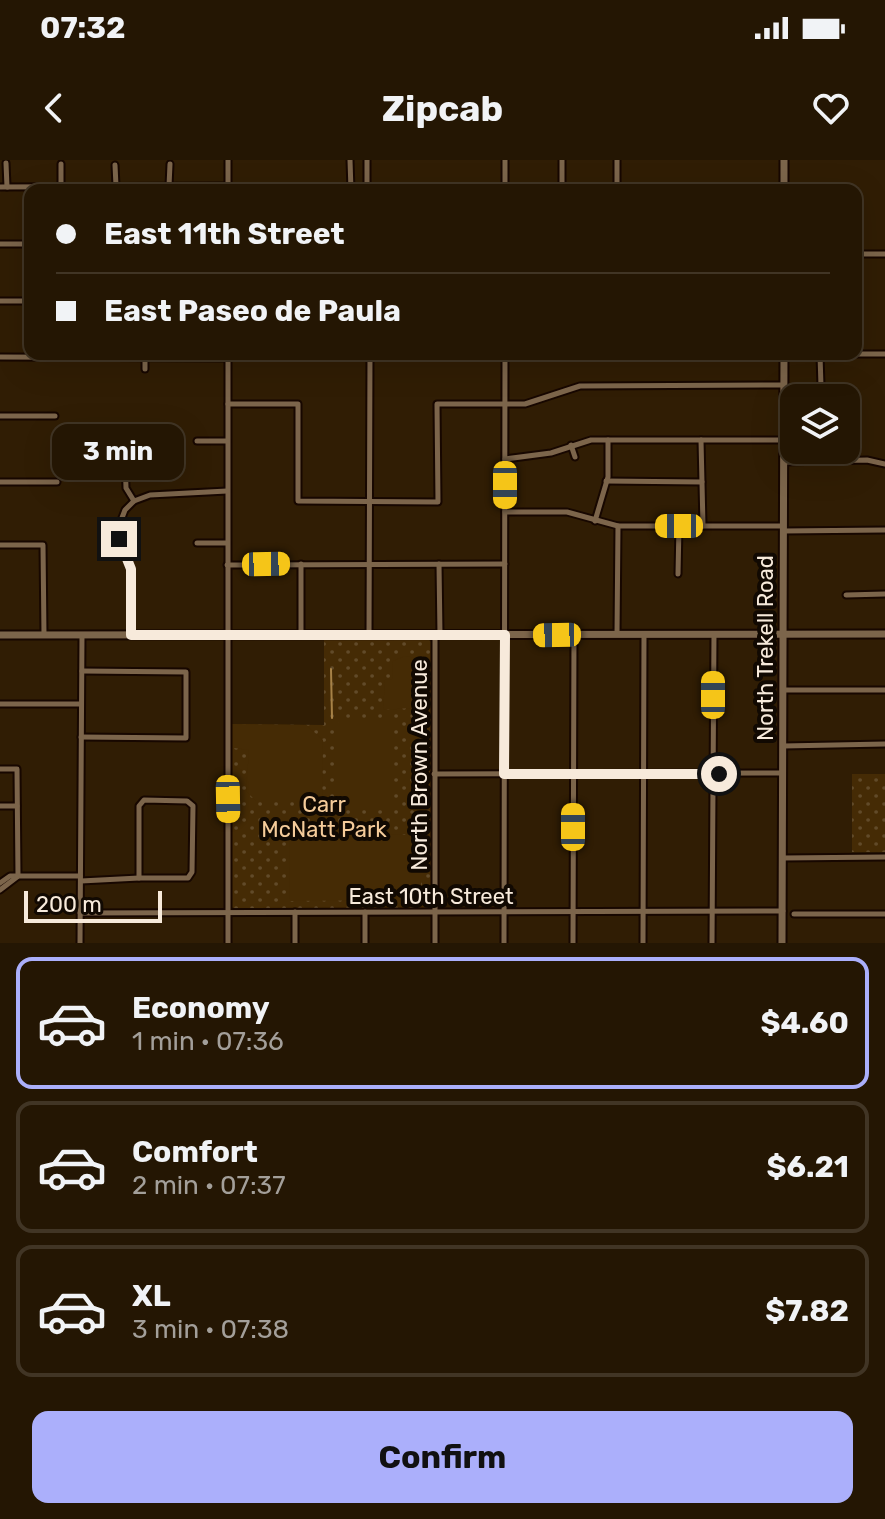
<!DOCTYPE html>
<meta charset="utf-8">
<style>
:root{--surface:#241603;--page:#302312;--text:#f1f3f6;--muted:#a39f9a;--line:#413525;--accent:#abaffb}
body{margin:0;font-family:Rubik,sans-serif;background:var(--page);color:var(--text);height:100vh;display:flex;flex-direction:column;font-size:30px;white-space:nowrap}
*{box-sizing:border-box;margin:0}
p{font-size:26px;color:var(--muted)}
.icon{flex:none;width:44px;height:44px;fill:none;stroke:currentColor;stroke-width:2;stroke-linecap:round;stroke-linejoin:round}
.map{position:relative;height:783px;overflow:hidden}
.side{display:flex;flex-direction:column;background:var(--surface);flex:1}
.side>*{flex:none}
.top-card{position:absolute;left:24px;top:24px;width:838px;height:176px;border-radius:16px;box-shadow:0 8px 32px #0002,0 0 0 2px var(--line);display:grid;align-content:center;height:176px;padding:0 32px;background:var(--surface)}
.buttons{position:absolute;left:780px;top:224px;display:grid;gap:16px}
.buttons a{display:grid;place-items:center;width:80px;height:80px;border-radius:16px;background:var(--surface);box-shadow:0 8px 32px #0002,0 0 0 2px var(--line);font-size:40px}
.scale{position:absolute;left:24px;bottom:20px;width:138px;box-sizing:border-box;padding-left:8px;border:4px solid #f7eadb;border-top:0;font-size:22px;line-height:28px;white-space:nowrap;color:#f7eadb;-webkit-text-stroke:6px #110902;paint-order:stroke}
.end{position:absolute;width:36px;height:36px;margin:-18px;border:10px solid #f7eadb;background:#111;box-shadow:0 0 0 4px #111}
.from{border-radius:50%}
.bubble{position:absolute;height:56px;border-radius:16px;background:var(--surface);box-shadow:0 8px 32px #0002,0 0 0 2px var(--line);font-size:26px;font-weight:700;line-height:56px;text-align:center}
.car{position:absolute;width:24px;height:48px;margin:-24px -12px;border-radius:10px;box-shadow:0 0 6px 2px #0007;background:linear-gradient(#f5c518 24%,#345 0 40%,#f5c518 0 76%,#345 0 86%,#f5c518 0)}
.top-card b{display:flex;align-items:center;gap:28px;height:76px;font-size:30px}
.top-card b+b{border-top:2px solid var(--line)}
.top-card i{width:20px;height:20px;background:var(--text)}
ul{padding:14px 0 0;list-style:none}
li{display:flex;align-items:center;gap:24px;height:132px;margin:0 16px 12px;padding:0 16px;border:4px solid var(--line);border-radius:16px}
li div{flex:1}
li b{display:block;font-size:30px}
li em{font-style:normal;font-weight:700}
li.on{border-color:var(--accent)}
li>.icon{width:72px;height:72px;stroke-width:1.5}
.cta{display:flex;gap:16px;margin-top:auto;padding:16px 32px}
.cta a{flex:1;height:92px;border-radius:16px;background:var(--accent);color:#111;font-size:32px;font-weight:700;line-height:92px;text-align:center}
.status{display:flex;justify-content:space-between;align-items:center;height:56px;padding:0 40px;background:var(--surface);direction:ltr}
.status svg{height:22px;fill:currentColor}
header{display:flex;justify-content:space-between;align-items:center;height:104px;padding:0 32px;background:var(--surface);font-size:36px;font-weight:700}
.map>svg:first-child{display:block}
</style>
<div class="status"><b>07:32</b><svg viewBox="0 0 49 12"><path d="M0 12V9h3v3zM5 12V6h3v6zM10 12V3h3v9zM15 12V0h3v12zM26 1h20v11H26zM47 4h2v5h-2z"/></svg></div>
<header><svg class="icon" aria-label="back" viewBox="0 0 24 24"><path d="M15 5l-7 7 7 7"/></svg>Zipcab<svg class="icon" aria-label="heart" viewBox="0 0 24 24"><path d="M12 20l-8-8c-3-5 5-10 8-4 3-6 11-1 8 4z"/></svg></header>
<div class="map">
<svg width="885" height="783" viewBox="0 0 885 783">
<defs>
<pattern id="grass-dots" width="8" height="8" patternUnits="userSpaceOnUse" patternTransform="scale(2)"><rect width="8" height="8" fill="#452b05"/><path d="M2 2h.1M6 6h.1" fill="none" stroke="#614a29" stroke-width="1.8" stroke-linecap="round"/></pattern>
</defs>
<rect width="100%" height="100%" fill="#301d04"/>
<g fill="url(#grass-dots)">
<path d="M324,479H428L431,482V744L428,748L235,749L232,747V564L324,565Z"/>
<rect x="852" y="614" width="33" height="78"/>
</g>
<g fill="#452b05">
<path d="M405,496L416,498L422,506L423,515L419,516V538H413L411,548L383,550L385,520L392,519L393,501Z"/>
<path d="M339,562H394V650H336V564Z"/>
<path d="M234,564L306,565L323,580L322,641H256L246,631L249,590L234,588Z"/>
<path d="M292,674L421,675V740L290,741L289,677Z"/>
</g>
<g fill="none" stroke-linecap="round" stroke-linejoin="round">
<path stroke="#a78247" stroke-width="2" d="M331,509L332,558"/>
<defs>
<g id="street">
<path d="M350,0L351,30"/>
<path d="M617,0V30"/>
<path d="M6,3L7,27"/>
<path d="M61,4V26"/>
<path d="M115,5L116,26"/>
<path d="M169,26L170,4"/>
<path d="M0,27L228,26"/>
<path d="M228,30V0"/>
<path d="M367,30V0"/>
<path d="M505,30V0"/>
<path d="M562,30V0"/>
<path d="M0,84H30"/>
<path d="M856,94H885"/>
<path d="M0,141H30"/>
<path d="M228,194V783"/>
<path d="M784,194H885"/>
<path d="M820,195L821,226L824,234"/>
<path d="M0,197L228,198"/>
<path d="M145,209V198"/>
<path d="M228,244H298V341L438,342L437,244H525L580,226L784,225"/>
<path d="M0,256H55"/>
<path d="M701,280L703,366"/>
<path d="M197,281H227"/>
<circle cx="125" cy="291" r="8"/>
<path d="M571,285L575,297"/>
<path d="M125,298L126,328L134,341"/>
<path d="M505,299L551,293L591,280H783"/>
<path d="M784,302L867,300L885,304"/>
<path d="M606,321L702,322"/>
<path d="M0,322H57"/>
<path d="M505,352H567L618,366H783"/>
<path d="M595,361L608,317V280"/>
<path d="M783,371L885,370"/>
<path d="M197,383H227"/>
<path d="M0,385H43L44,475"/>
<path d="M439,404L440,475"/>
<path d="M227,405L505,404"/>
<path d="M678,414L679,366"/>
<path d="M846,435L885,434"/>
<path d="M301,474V404"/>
<path d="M617,474L618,366"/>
<path d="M131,475V409L119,379L120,363L125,350L134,341L150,335L227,331"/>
<path d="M369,475L370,194"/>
<path d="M783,530H885"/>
<path d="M0,544H81"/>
<path d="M81,577L186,578V512L82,511"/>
<path d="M783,586L885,584"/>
<path d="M0,609H17L18,716"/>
<path d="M434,614L783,613"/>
<path d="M144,640L187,641L193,646L192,712L188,718H139V646Z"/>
<path d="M0,646H17"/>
<path d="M783,698L885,697"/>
<path d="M81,721L139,718"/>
<path d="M0,723L10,716H80"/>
<path d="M0,730L17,717"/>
<path d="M295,752V783"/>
<path d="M365,752V783"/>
<path d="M80,753L783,751"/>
<path d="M794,754H885"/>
<path d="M80,783L82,475"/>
<path d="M435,783V475"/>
<path d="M504,783L505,194"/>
<path d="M573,783L574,475"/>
<path d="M643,783L644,475"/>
<path d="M712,783L714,474"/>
</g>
<g id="secondary">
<path d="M784,30V0"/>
<path d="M0,475L885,474"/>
<path d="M782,783L784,194"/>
</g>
</defs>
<use href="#street" stroke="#170700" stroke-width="9"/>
<use href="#secondary" stroke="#170700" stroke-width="11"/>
<use href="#street" stroke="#7c654b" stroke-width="5"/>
<use href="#secondary" stroke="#7c654b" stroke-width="7"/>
</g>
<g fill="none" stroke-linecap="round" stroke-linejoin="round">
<path stroke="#f7eadb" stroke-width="10" d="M119,379L131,409V475H505L504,614H719"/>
</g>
<g text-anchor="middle" stroke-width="8" stroke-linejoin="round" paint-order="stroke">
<g font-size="22" fill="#f7eadb" stroke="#110902">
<text transform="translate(765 488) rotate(-90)" y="8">North Trekell Road</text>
<text transform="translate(419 605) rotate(-90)" y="8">North Brown Avenue</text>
<text x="431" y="744">East 10th Street</text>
</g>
<g font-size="22" fill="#f5cb9a" stroke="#110902">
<text x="324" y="652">Carr<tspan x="324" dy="25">McNatt Park</tspan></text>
</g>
</g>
</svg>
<div class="buttons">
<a><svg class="icon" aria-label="layers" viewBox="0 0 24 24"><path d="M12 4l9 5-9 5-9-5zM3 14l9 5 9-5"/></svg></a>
</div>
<div class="scale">200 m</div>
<i class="end from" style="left:719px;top:614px"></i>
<i class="end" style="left:119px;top:379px"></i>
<div class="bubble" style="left:52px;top:264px;width:132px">3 min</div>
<i class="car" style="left:505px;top:325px;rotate:180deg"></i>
<i class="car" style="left:679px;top:366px;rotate:270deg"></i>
<i class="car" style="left:266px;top:404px;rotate:89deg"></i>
<i class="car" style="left:557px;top:475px;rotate:269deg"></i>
<i class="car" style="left:713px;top:535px;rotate:0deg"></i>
<i class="car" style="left:228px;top:639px;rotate:179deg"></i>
<i class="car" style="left:573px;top:667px;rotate:0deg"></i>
<div class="top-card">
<b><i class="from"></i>East 11th Street</b>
<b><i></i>East Paseo de Paula</b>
</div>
</div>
<section class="side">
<ul>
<li class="on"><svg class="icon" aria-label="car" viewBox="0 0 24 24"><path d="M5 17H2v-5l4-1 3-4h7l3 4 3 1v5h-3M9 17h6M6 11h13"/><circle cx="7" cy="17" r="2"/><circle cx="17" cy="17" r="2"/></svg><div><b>Economy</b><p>1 min · 07:36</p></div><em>$4.60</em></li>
<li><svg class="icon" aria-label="car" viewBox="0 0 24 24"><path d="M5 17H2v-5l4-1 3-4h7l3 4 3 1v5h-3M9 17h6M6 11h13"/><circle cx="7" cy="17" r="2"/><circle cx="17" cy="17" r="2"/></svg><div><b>Comfort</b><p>2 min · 07:37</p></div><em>$6.21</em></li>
<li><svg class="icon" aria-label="car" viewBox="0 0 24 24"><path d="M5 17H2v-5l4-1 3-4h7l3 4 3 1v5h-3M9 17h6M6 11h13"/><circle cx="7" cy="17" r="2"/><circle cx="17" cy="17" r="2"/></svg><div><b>XL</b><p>3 min · 07:38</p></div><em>$7.82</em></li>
</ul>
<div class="cta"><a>Confirm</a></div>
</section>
